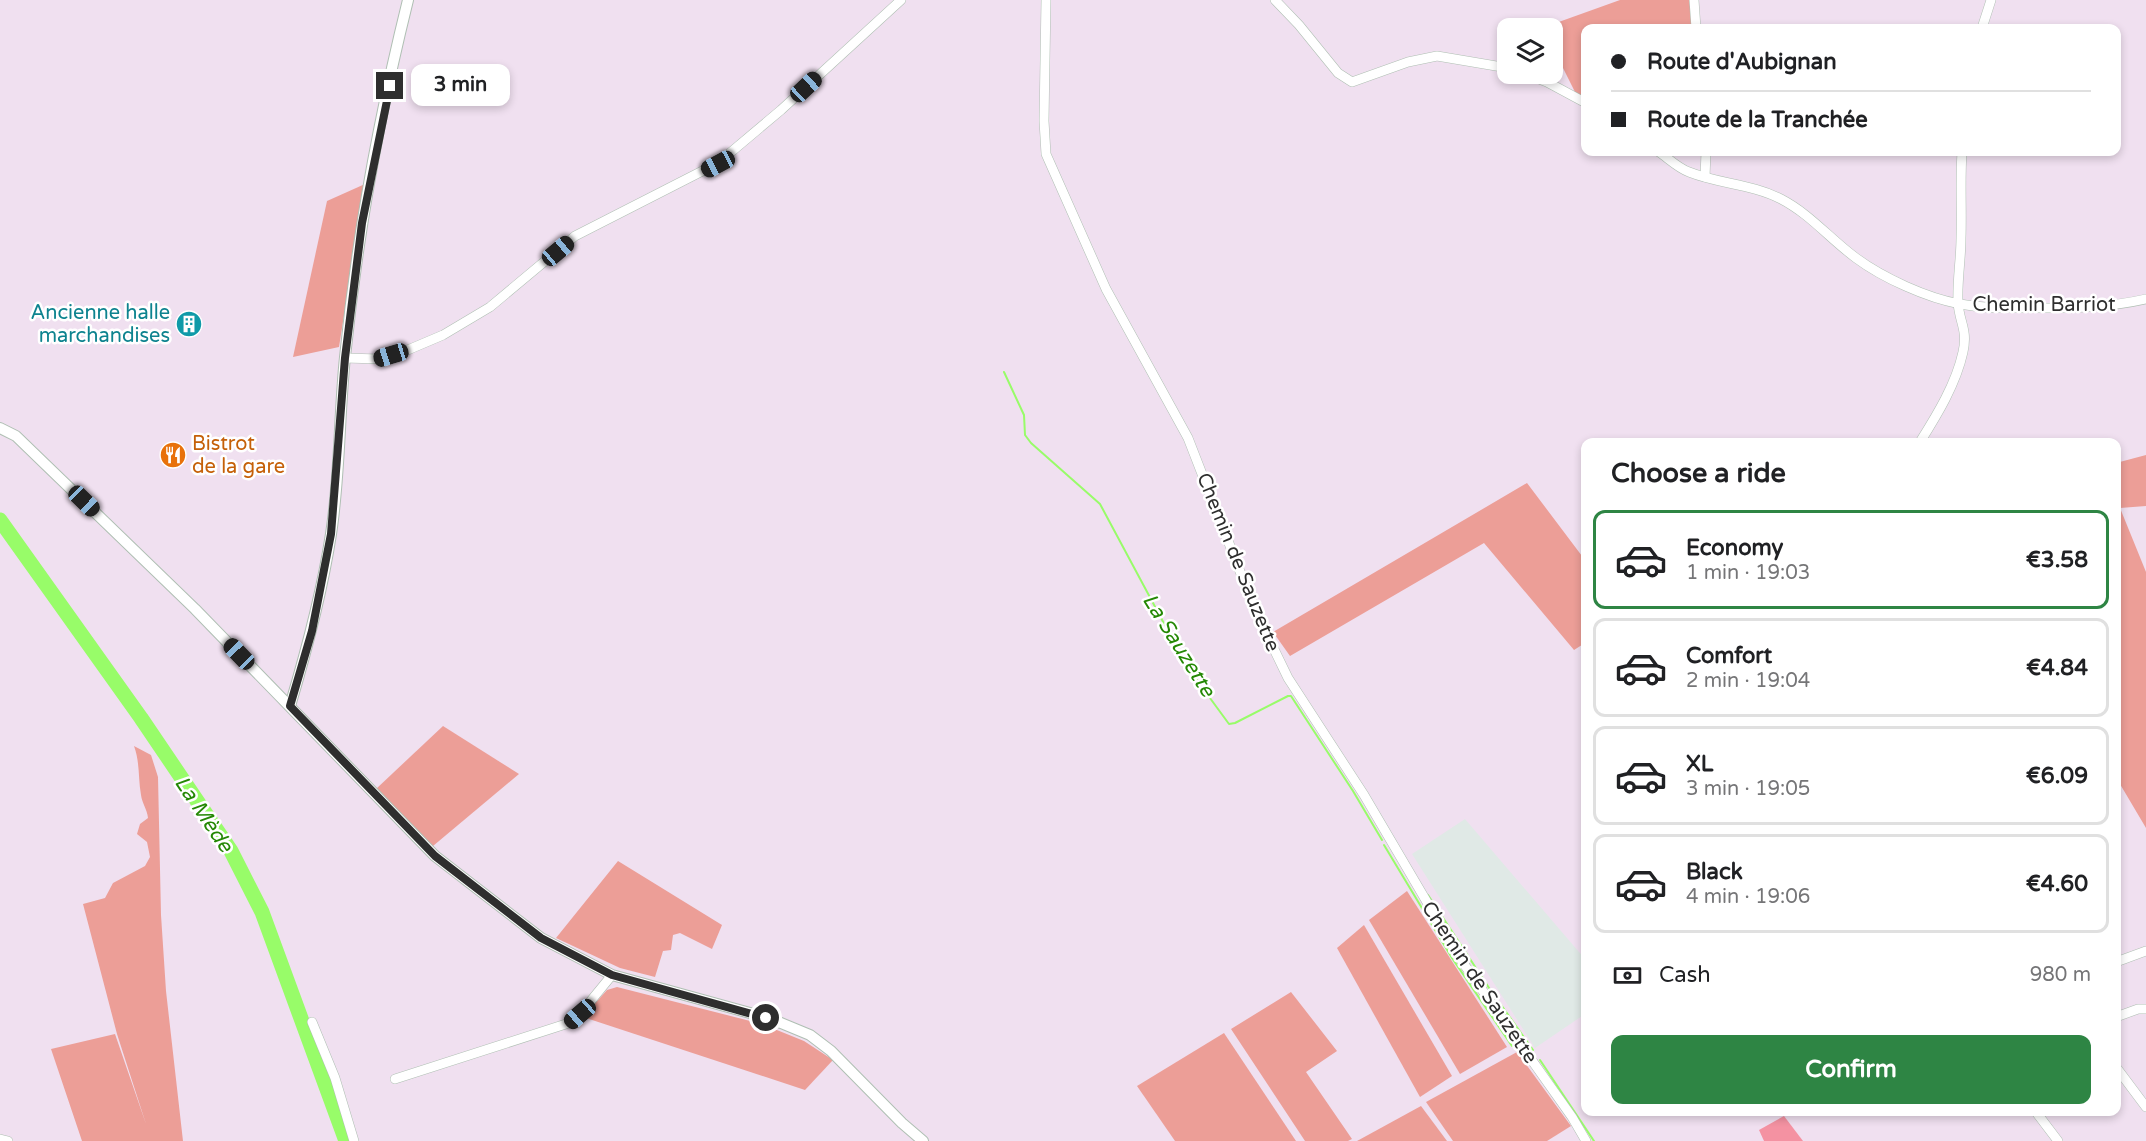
<!DOCTYPE html>
<meta charset="utf-8">
<style>
:root{--surface:#fff;--page:#f2f2f2;--text:#202124;--muted:#757577;--line:#e0e0e0;--accent:#2e8544}
body{margin:0;font-family:"Varela Round",sans-serif;background:var(--page);color:var(--text);height:100vh;display:flex;flex-direction:column;font-size:22px;white-space:nowrap}
*{box-sizing:border-box;margin:0}
p{font-size:20px;color:var(--muted)}
.icon{flex:none;width:33px;height:33px;fill:none;stroke:currentColor;stroke-width:2;stroke-linecap:round;stroke-linejoin:round}
.map{position:relative;flex:1;overflow:hidden}
.sheet{position:absolute;left:1581px;top:438px;width:540px;height:678px;display:flex;flex-direction:column;background:var(--surface);border-radius:12px;box-shadow:0 3px 9px #0003}
.sheet>*{flex:none}
.hud{position:absolute;left:1581px;top:24px;width:540px;height:132px;border-radius:12px;box-shadow:0 3px 9px #0003;display:grid;align-content:center;height:132px;padding:0 30px;background:var(--surface)}
.buttons{position:absolute;left:1497px;top:18px;display:grid;gap:12px}
.buttons a{display:grid;place-items:center;width:66px;height:66px;border-radius:12px;background:var(--surface);box-shadow:0 3px 9px #0003;font-size:30px}
.end{position:absolute;width:27px;height:27px;margin:-14px;border:8px solid #2e2e2e;background:#fff;box-shadow:0 0 0 3px #fff}
.from{border-radius:50%}
.bubble{position:absolute;height:42px;border-radius:12px;background:var(--surface);box-shadow:0 3px 9px #0003;font-size:20px;font-weight:700;line-height:42px;text-align:center}
.car{position:absolute;width:18px;height:36px;margin:-18px -9px;border-radius:8px;box-shadow:0 0 4px 2px #0007;background:linear-gradient(#222 24%,#8ab4d8 0 40%,#222 0 76%,#8ab4d8 0 86%,#222 0)}
.hud b{display:flex;align-items:center;gap:21px;height:57px;font-size:22px}
.hud b+b{border-top:2px solid var(--line)}
.hud i{width:15px;height:15px;background:var(--text)}
ul{padding:0;list-style:none}
li{display:flex;align-items:center;gap:18px;height:99px;margin:0 12px 9px;padding:0 18px;border:3px solid var(--line);border-radius:12px}
li div{flex:1}
li b{display:block;font-size:22px}
li em{font-style:normal;font-weight:700}
li.selected{border-color:var(--accent)}
li>.icon{width:54px;height:54px;stroke-width:1.5}
h2{padding:0 30px;font-size:27px;line-height:72px}
.pay{display:flex;align-items:center;gap:15px;height:66px;padding:0 30px;font-size:22px}
.pay p{margin-inline-start:auto}
.primary-button{display:flex;gap:12px;margin-top:auto;padding:12px 30px}
.primary-button a{flex:1;height:69px;border-radius:12px;background:var(--accent);color:#fff;font-size:24px;font-weight:700;line-height:69px;text-align:center}
.map>svg:first-child{display:block}
</style>
<div class="map">
<svg width="2146" height="1141" viewBox="0 0 2146 1141">
<rect width="100%" height="100%" fill="#f0e0f0"/>
<path fill="#e0e9e6" d="M1465,819L1585,959V1014L1535,1048L1412,854Z"/>
<g fill="#ec9e97">
<path d="M1620,0H1691L1693,28H1586L1585,99L1575,92L1553,48L1552,28H1542Z"/>
<path d="M365,184L339,347L293,357L327,201Z"/>
<path d="M2146,455V506L2120,508L2146,572V828L2117,779L2116,463Z"/>
<path d="M1527,483L1585,560V643L1574,650L1484,543L1290,656L1273,632Z"/>
<path d="M443,726L519,774L433,846L376,789Z"/>
<path d="M134,746L151,755L158,777L161,915L166,991L183,1141H82L51,1049L115,1034L146,1124L117,1034L83,904L105,898L113,883L145,866L150,857L147,842L137,834L140,824L148,818C147,809 142,803 141,795C138,778 140,762 134,746Z"/>
<path d="M618,861L722,925L712,949L680,933L673,935L671,950L663,951L655,977L620,968L556,938Z"/>
<path d="M1407,891L1507,1047L1460,1074L1369,920Z"/>
<path d="M1364,925L1452,1076L1420,1097L1337,948Z"/>
<path d="M617,987L762,1024L804,1041L833,1060L805,1090L583,1017L607,990Z"/>
<path d="M1291,992L1337,1051L1306,1072L1352,1139L1348,1141H1305L1231,1029Z"/>
<path d="M1224,1033L1296,1141H1175L1137,1086Z"/>
<path d="M1517,1052L1571,1126L1547,1141H1453L1426,1102Z"/>
<path d="M1421,1106L1447,1141H1357Z"/>
</g>
<path fill="#f492a2" d="M1784,1116L1803,1141H1764L1759,1130Z"/>
<g fill="none" stroke-linecap="round" stroke-linejoin="round">
<g stroke="#98fc69" stroke-width="2">
<path d="M1004,372L1024,415L1025,435L1031,443L1100,504L1175,644L1196,679L1229,724L1235,723L1288,696H1291L1353,791L1382,840"/>
<path d="M1384,845L1452,958L1512,1046"/>
<path d="M1428,895L1493,994"/>
<path d="M1499,1002L1533,1050"/>
<path d="M1540,1060L1594,1141"/>
</g>
<path stroke="#98fc69" stroke-width="15" d="M0,520L141,718L231,851L262,912L346,1141"/>
<defs>
<g id="minor">
<path d="M1046,0L1044,121L1046,154L1106,289L1188,438L1255,610L1288,678L1364,795L1461,960L1572,1117L1586,1141"/>
<path d="M1275,0L1299,25L1338,73L1352,82L1408,62L1437,56L1508,68"/>
<path d="M1694,0L1696,28"/>
<path d="M1982,28L1991,0"/>
<path d="M1526,74L1547,82L1586,103"/>
<path d="M1659,152C1668,158 1678,168 1689,172C1719,184 1752,184 1781,199C1810,214 1830,239 1856,258C1883,278 1927,298 1960,304C1987,309 2014,308 2042,308C2077,308 2111,307 2146,299"/>
<path d="M1705,177L1706,152"/>
<path d="M345,358L379,359L403,352L443,335L490,307L575,236L718,163L781,110L901,0"/>
<path d="M1920,442C1937,415 1956,384 1963,352C1968,329 1959,322 1958,302C1957,281 1961,259 1961,238C1962,209 1960,181 1962,152"/>
<path d="M2116,962L2146,951"/>
<path d="M2116,1017L2138,1009H2146"/>
<path d="M312,1022L335,1078L354,1141"/>
<path d="M2116,1067L2146,1107"/>
<path d="M395,1079L569,1023L580,1014L612,975"/>
<path d="M2036,1112L2058,1141"/>
<path d="M0,1139L8,1141"/>
</g>
<g id="tertiary">
<path d="M0,428L16,436L195,609L435,856L541,938L612,975L750,1013L781,1023L810,1035L831,1051L902,1123L923,1141"/>
<path d="M290,706C307,649 322,593 331,534C340,476 339,416 345,357C357,237 379,117 408,0"/>
</g>
</defs>
<use href="#minor" stroke="#afbfb3" stroke-width="10"/>
<use href="#tertiary" stroke="#afbfb3" stroke-width="12"/>
<use href="#minor" stroke="#fff" stroke-width="9"/>
<use href="#tertiary" stroke="#fff" stroke-width="10"/>
</g>
<g fill="none" stroke-linecap="round" stroke-linejoin="round">
<path stroke="#2e2e2e" stroke-width="8" d="M390,86L362,223L345,358L331,534L312,631L290,706L435,856L541,938L612,975L766,1018"/>
</g>
<defs>
<symbol id="building-disc" viewBox="-11 -11 22 22"><circle r="9.5" fill="#0f9aa8" stroke="#fff"/><path d="M-4-6H4V6H1V3H-1V6H-4ZM-2.5-4.3h1.7v1.8h-1.7ZM.8-4.3h1.7v1.8H.8ZM-2.5-1h1.7V.8h-1.7ZM.8-1h1.7V.8H.8Z" fill="#fff"/></symbol>
<symbol id="restaurant-disc" viewBox="-11 -11 22 22"><circle r="9.5" fill="#e8710a" stroke="#fff"/><path d="M-5-6h1v4h1v-4h1v4h1v-4h1v5L-1.5 .5V6h-2V.5L-5-1ZM5-6V6H3V1.5H1.5Q1.5-4 5-6Z" fill="#fff"/></symbol>
</defs>
<g fill-rule="evenodd">
<use href="#building-disc" x="174" y="309" width="30" height="30"/>
<use href="#restaurant-disc" x="158" y="440" width="30" height="30"/>
</g>
<g text-anchor="middle" stroke-width="5" stroke-linejoin="round" paint-order="stroke">
<g font-size="20" fill="#2e2e2e" stroke="#fff">
<text x="2044" y="311">Chemin Barriot</text>
<text transform="translate(1239 562) rotate(68)" y="7">Chemin de Sauzette</text>
<text transform="translate(1480 982) rotate(56)" y="7">Chemin de Sauzette</text>
</g>
<g font-size="20" fill="#0d838f" stroke="#fff" text-anchor="end">
<text x="170" y="319">Ancienne halle<tspan x="170" dy="23">marchandises</tspan></text>
</g>
<g font-size="20" fill="#c56008" stroke="#fff" text-anchor="start">
<text x="192" y="450">Bistrot<tspan x="192" dy="23">de la gare</tspan></text>
</g>
<g font-size="21" font-style="italic" fill="#248804" stroke="#fff">
<text transform="translate(1179 645) rotate(58)" y="7">La Sauzette</text>
<text transform="translate(204 814) rotate(56)" y="7">La Mède</text>
</g>
</g>
</svg>
<div class="buttons">
<a><svg class="icon" aria-label="layers" viewBox="0 0 24 24"><path d="M12 4l9 5-9 5-9-5zM3 14l9 5 9-5"/></svg></a>
</div>
<i class="end from" style="left:766px;top:1018px"></i>
<i class="end" style="left:390px;top:86px"></i>
<div class="bubble" style="left:411px;top:64px;width:99px">3 min</div>
<i class="car" style="left:806px;top:87px;rotate:47deg"></i>
<i class="car" style="left:718px;top:164px;rotate:242deg"></i>
<i class="car" style="left:558px;top:251px;rotate:50deg"></i>
<i class="car" style="left:391px;top:355px;rotate:253deg"></i>
<i class="car" style="left:84px;top:501px;rotate:134deg"></i>
<i class="car" style="left:239px;top:654px;rotate:316deg"></i>
<i class="car" style="left:580px;top:1014px;rotate:229deg"></i>
<div class="hud">
<b><i class="from"></i>Route d'Aubignan</b>
<b><i></i>Route de la Tranchée</b>
</div>
<section class="sheet">
<h2>Choose a ride</h2>
<ul>
<li class="selected"><svg class="icon" aria-label="car" viewBox="0 0 24 24"><path d="M5 17H2v-5l4-1 3-4h7l3 4 3 1v5h-3M9 17h6M6 11h13"/><circle cx="7" cy="17" r="2"/><circle cx="17" cy="17" r="2"/></svg><div><b>Economy</b><p>1 min · 19:03</p></div><em>€3.58</em></li>
<li><svg class="icon" aria-label="car" viewBox="0 0 24 24"><path d="M5 17H2v-5l4-1 3-4h7l3 4 3 1v5h-3M9 17h6M6 11h13"/><circle cx="7" cy="17" r="2"/><circle cx="17" cy="17" r="2"/></svg><div><b>Comfort</b><p>2 min · 19:04</p></div><em>€4.84</em></li>
<li><svg class="icon" aria-label="car" viewBox="0 0 24 24"><path d="M5 17H2v-5l4-1 3-4h7l3 4 3 1v5h-3M9 17h6M6 11h13"/><circle cx="7" cy="17" r="2"/><circle cx="17" cy="17" r="2"/></svg><div><b>XL</b><p>3 min · 19:05</p></div><em>€6.09</em></li>
<li><svg class="icon" aria-label="car" viewBox="0 0 24 24"><path d="M5 17H2v-5l4-1 3-4h7l3 4 3 1v5h-3M9 17h6M6 11h13"/><circle cx="7" cy="17" r="2"/><circle cx="17" cy="17" r="2"/></svg><div><b>Black</b><p>4 min · 19:06</p></div><em>€4.60</em></li>
</ul>
<div class="pay"><svg class="icon" aria-label="cash" viewBox="0 0 24 24"><path d="M3 7h18v10H3z"/><circle cx="12" cy="12" r="2"/></svg>Cash<p>980 m</p></div>
<div class="primary-button"><a>Confirm</a></div>
</section>
</div>
